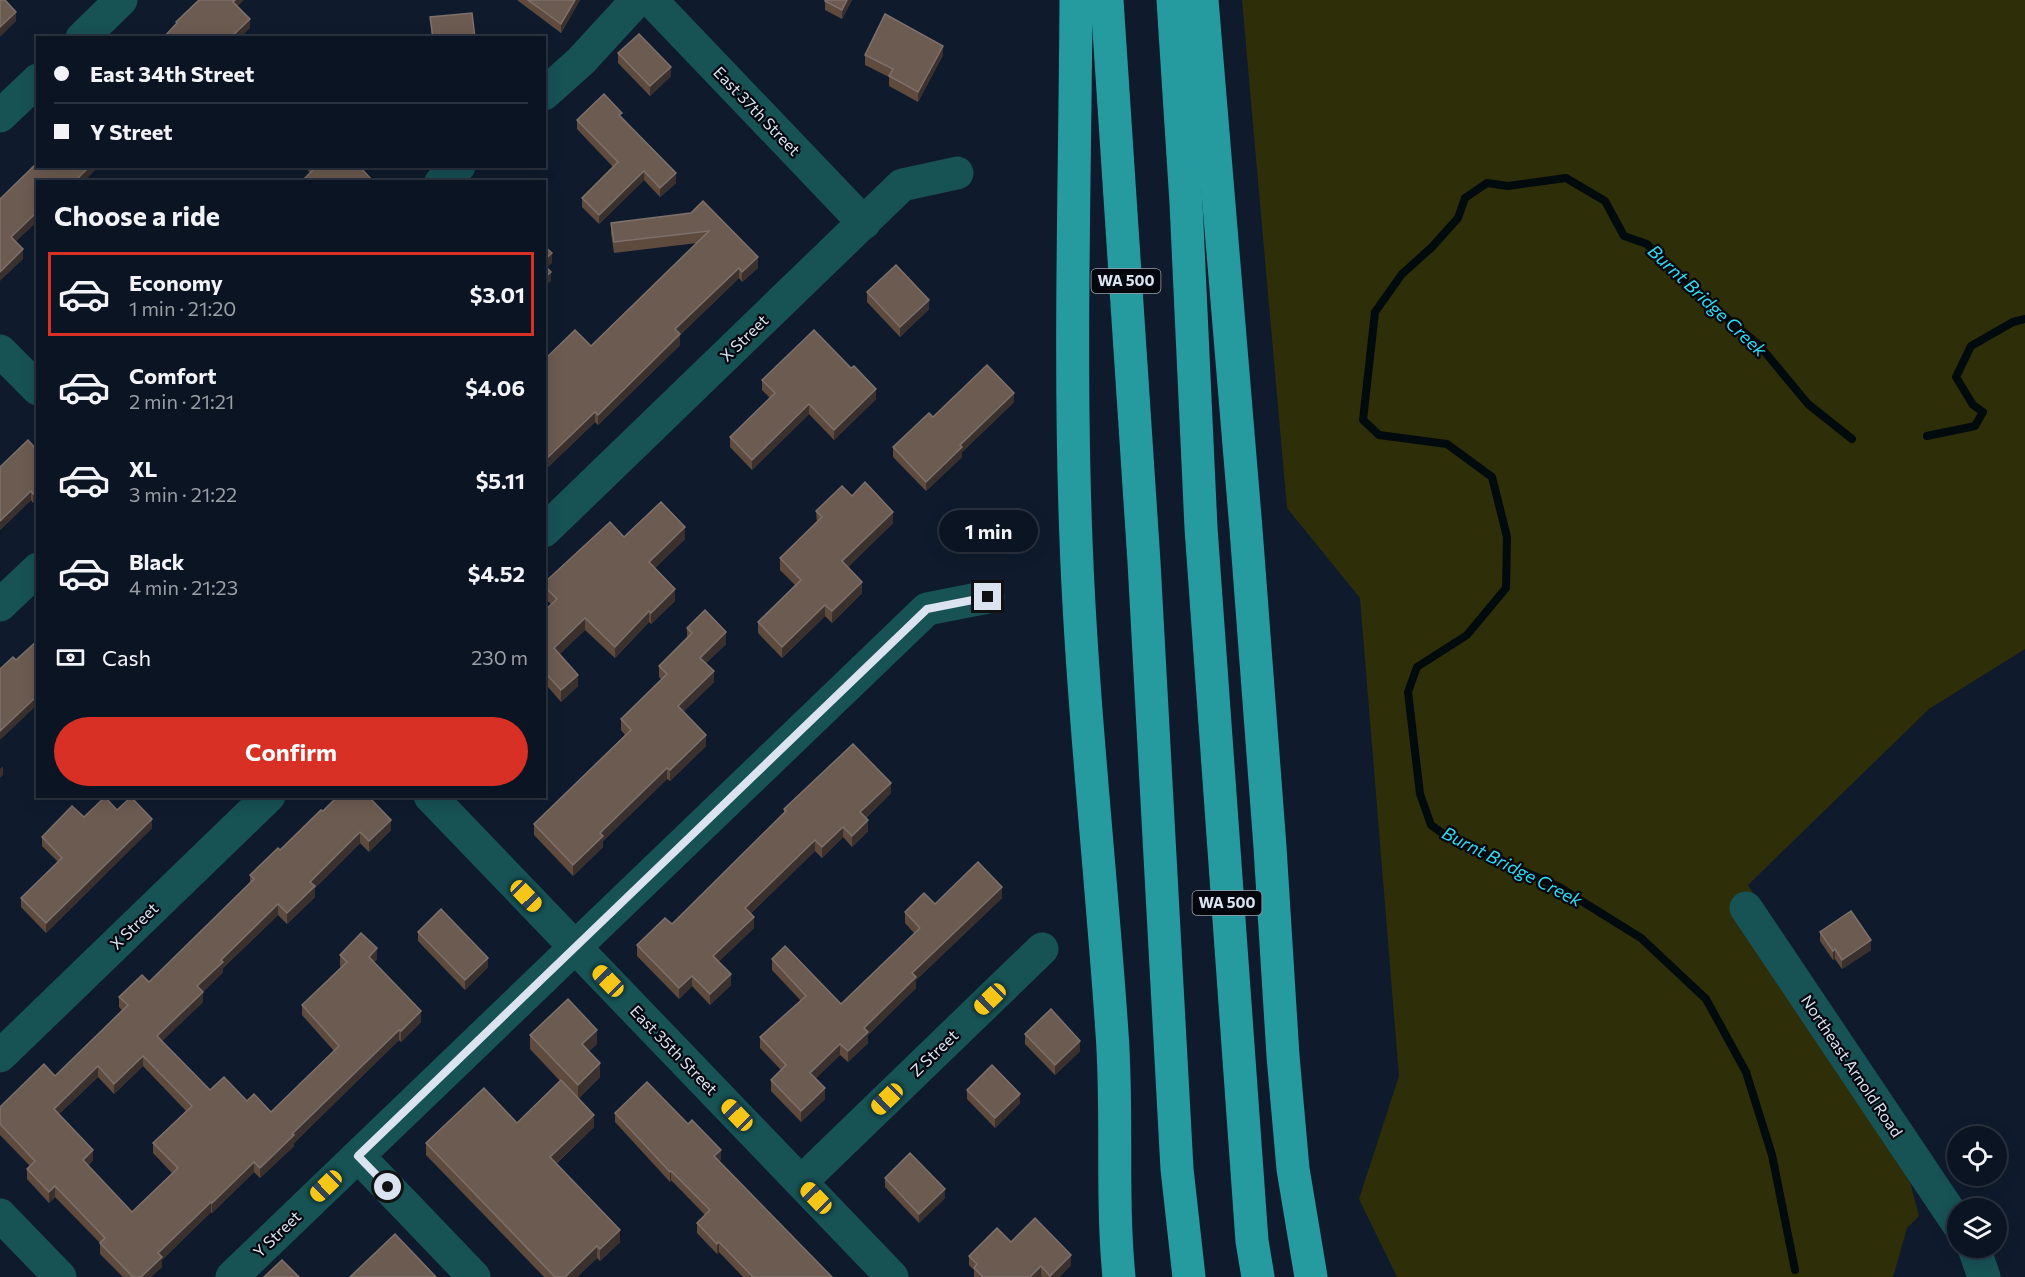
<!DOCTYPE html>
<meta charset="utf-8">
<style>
:root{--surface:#0b1422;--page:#141d2a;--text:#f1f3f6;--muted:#9a9ea5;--line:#2b3340;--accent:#d93025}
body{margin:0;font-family:Commissioner,sans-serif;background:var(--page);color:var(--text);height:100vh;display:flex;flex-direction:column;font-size:22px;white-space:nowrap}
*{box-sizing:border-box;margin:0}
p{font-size:20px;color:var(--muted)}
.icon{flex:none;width:33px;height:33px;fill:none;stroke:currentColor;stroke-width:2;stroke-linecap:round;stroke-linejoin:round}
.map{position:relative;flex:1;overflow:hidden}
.drawer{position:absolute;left:36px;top:180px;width:510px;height:618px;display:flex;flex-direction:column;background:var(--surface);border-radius:0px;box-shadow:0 3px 15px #0003,0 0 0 2px var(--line)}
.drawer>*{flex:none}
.top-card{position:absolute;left:36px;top:36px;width:510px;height:132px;border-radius:0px;box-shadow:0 3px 15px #0003,0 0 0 2px var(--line);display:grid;align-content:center;height:132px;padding:0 18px;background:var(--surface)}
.tools{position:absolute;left:1947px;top:1126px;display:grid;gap:12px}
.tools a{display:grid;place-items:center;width:60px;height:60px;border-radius:50%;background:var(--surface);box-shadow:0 3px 15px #0003,0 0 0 2px var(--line);font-size:30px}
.end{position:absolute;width:27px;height:27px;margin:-14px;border:8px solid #dae3ef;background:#111;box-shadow:0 0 0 3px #111}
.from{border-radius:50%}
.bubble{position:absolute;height:42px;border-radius:21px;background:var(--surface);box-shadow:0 3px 15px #0003,0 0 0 2px var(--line);font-size:20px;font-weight:700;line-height:42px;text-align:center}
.car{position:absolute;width:18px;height:36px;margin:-18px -9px;border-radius:8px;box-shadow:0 0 4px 2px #0007;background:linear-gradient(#f5c518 24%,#345 0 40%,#f5c518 0 76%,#345 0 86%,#f5c518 0)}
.top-card b{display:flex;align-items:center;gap:21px;height:57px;font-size:22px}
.top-card b+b{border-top:2px solid var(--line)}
.top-card i{width:15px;height:15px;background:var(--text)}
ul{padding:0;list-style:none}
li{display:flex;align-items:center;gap:18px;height:84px;margin:0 12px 9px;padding:0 6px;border:3px solid transparent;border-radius:0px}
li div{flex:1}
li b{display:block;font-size:22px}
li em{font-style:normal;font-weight:700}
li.active{border-color:var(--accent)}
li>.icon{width:54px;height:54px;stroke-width:1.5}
h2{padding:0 18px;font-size:27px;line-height:72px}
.pay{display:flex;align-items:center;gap:15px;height:66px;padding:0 18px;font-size:22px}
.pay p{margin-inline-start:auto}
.action{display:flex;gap:12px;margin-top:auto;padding:12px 18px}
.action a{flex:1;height:69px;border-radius:36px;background:var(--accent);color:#fff;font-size:24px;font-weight:700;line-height:69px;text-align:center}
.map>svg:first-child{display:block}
</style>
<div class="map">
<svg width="2025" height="1277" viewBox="0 0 2025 1277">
<rect width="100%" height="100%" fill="#0f1b2d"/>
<path fill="#2e2e09" d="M1242,0H2025V649L1929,709L1748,885L1890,1107L1919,1216L1907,1228L1893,1277H1397L1359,1199L1399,1076L1360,598L1287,508Z"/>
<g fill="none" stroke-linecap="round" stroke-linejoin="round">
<g stroke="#010b0d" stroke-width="8">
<path d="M1927,436L1975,426L1983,412L1973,405L1956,377L1971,346L2013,322L2025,319"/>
<path d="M1795,1270L1772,1155L1746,1072L1706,999L1641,938L1559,887L1449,838L1431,825L1420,794L1408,692L1417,667L1467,635L1506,588L1507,537L1492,477L1447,444L1379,435L1363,420L1375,312L1402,274L1432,247L1458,218L1465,198L1487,183L1508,186L1566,178L1605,201L1624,236L1647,244L1670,270L1759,345L1808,404L1852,439"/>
</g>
<g stroke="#175255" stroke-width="33">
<path d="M651,0L864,223"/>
<path d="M82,38L121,0"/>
<path d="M544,94L581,61L637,0"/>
<path d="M0,116L38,80"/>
<path d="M441,182L459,166"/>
<path d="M0,351L38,389"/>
<path d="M544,531L902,185L957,173"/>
<path d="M0,605L38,569"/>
<path d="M430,796L892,1277"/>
<path d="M1746,908L1958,1224"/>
<path d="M0,1056L269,796"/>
<path d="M358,1156L474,1277"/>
<path d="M801,1182L1042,949"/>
<path d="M0,1215L60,1277"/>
<path d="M1974,1248L1984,1277"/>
<path d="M232,1277L927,609L988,597"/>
</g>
<g stroke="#259ba0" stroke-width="33">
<path d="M1076,0C1075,180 1069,360 1076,540C1082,704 1101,869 1112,1033C1118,1114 1111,1196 1119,1277"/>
<path d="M1107,0L1144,562L1177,1169L1189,1277"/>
<path d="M1173,0L1186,203L1201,528L1252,1241L1258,1277"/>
<path d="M1202,0L1246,529L1270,847L1283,1056L1293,1169L1311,1277"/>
</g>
</g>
<g fill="#5f4a3e" fill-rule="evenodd">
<path d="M517,0H580L561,33Z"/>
<path d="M852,0L842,19L825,10V1Z"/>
<path d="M430,17L475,38H432Z"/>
<path d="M618,53L671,76L650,96L618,63Z"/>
<path d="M865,55H943L918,102L889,86V77L865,65Z"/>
<path d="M622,118L676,183L660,197L644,180L599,224L582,207V198L613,167L577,129V120Z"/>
<path d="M304,166H359L372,182L310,173Z"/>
<path d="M691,213L758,268L742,282L739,278L680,335V345L598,425L595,422L544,471V360L591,346L697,243L614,253L611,233V223Z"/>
<path d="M867,292L929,309L900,337L867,302Z"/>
<path d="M762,380L876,399L834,440L809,414L752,470L730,447V437L770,398L762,390Z"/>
<path d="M1014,402L962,452V457L926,491L893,457V447L933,417Z"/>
<path d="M38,451L33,503L31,500L0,530V467Z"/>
<path d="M852,496L893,523L848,567L862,593L832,623L825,616L782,658L758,633V622L795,585L780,570V558L817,523L816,511Z"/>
<path d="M624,537L685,539L655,568L675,601L651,624L649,622L615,658L585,630L559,654L578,686L561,702L548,687L544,690V611L551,604L544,598V583Z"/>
<path d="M687,628L726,644L706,663L714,682L683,712L706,746L670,781L667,779L603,841V847L573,876L534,835V824L625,735L621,730V719L662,680L659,677V666L687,639Z"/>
<path d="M891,793L866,818L868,831L852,847L843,837L822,858L815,851L750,914L754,928L718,962L731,985L710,1005L692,986L679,999L637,956V945L672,924L784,813V809Z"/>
<path d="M117,810L152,828L46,933L21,907V898L58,862L42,846V837L84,817Z"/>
<path d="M323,811L391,830L369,852L360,843L315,888V897L287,924L278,915L223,968V972L203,992V1002L162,1041L210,1090L247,1101L271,1112L334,1051L302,1015V1005L341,967L340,966V955L377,959L374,962L421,1022L401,1042L399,1040L294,1143V1146L260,1178L254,1172L212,1213L211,1212L162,1260V1267L151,1277H123L100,1254V1243L55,1197L49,1203L27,1179V1169L30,1166L0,1135V1107L55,1076L122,1010L119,1007V997L149,982L250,883V875L280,850ZM143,1066L186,1111L153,1143V1153L172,1173L132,1212L88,1166L93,1160L59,1114L98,1077L114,1094Z"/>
<path d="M1002,898L916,980V988L868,1035V1043L848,1062L840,1055L816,1078L825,1099L801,1122L771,1091V1080L781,1070L760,1048V1037L801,1001L772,970V959L841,1004L915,934L905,923V912L935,904Z"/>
<path d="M418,932L488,967L465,990L418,941Z"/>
<path d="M1820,932L1871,950L1842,969L1835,959L1833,960L1820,941Z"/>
<path d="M1025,1034L1080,1051L1055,1075L1025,1044Z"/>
<path d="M530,1035L597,1044L589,1051L600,1077L578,1099L594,1127L556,1164L620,1242L600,1261L597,1258L577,1277H544L426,1155V1143L517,1123L560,1081L530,1049Z"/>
<path d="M967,1090L1020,1103L995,1128L967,1099Z"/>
<path d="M615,1113L721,1159L719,1161L832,1277H743L719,1252L717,1254L697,1233V1223L705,1215L671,1180L670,1182L615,1122Z"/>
<path d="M885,1178L945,1198L919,1223L885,1187Z"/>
<path d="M1011,1242L1071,1265L1059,1277H1042L1041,1276L1040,1277H974V1270L969,1265V1256Z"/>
</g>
<g fill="#3a312f">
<path d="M235,0H244L233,11V2Z"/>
<path d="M575,0H580L561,33V24Z"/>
<path d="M847,0H852L842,19V10Z"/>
<path d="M16,12V21L0,37V27Z"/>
<path d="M250,19V28L240,38H230Z"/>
<path d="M943,46V55L918,102V92Z"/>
<path d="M671,67V76L650,96V86Z"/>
<path d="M90,166H99L84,182H74Z"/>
<path d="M644,171V180L599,224V215Z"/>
<path d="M676,173V183L660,197V188Z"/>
<path d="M38,211V221L11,246V237Z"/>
<path d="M23,249V259L0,281V272Z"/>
<path d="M552,253V263L544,270V260Z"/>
<path d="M758,257V268L742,282V272Z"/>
<path d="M739,268V278L680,335V345L598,425V415L675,329Z"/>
<path d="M551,272V281L544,287V278Z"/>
<path d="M929,300V309L900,337V327Z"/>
<path d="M876,389V399L834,440V430Z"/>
<path d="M1014,393V402L962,452V457L926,491V482L960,445Z"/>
<path d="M809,404V414L752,470V460Z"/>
<path d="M595,412V422L544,471V461Z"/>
<path d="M38,490V499L33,503V494Z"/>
<path d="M31,491V500L0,530V521Z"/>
<path d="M893,512V523L842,573V561Z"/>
<path d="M685,527V539L649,574V562Z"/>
<path d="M862,582V593L832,623V611Z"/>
<path d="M675,589V601L651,624V613Z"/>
<path d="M825,605V616L782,658V647Z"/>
<path d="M649,611V622L615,658V647Z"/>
<path d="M585,618V630L554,660V648Z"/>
<path d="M726,632V644L700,669V658Z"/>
<path d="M714,671V682L678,717V706Z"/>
<path d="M578,675V686L561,702V690Z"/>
<path d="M548,676V687L544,690V679Z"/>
<path d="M38,695V704L0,740V731Z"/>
<path d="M706,735V746L670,781V770Z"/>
<path d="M3,766V775L0,778V769Z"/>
<path d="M667,768V779L603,841V847L573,876V865L600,833Z"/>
<path d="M891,783V793L860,823V812Z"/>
<path d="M152,819V828L46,933V923Z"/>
<path d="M391,820V830L369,852V841Z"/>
<path d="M868,820V831L852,847V836Z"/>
<path d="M843,827V837L822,858V847Z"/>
<path d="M360,832V843L315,888V897L287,924V913L310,882Z"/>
<path d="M815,840V851L745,919V908Z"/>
<path d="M1002,887V898L916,980V988L868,1035V1043L848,1062V1051L864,1028L912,973Z"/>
<path d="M278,904V915L223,968V972L203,992V1002L157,1046V1036L197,986L221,960Z"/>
<path d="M754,917V928L713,967V956Z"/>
<path d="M1871,940V950L1842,969V960Z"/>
<path d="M377,948V959L369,967V957Z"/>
<path d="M1835,949V959L1833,960V951Z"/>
<path d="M488,958V967L465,990V980Z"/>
<path d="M731,974V985L710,1005V994Z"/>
<path d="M692,976V986L679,999V988Z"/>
<path d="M421,1011V1022L401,1042V1031Z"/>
<path d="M399,1030V1040L294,1143V1146L260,1178V1168L292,1134Z"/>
<path d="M597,1030V1044L582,1058V1044Z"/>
<path d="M1080,1041V1051L1055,1075V1065Z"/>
<path d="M840,1044V1055L810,1084V1073Z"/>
<path d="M143,1056V1066L114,1094V1084Z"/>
<path d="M600,1063V1077L578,1099V1085Z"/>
<path d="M98,1066V1077L54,1119V1109Z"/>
<path d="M825,1088V1099L801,1122V1111Z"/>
<path d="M1020,1094V1103L995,1128V1118Z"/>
<path d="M594,1115V1127L550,1169V1157Z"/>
<path d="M93,1150V1160L83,1171V1160Z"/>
<path d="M721,1150V1159L714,1165V1156Z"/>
<path d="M254,1162V1172L212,1213V1203Z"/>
<path d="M671,1171V1180L670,1182V1172Z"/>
<path d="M55,1186V1197L49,1203V1192Z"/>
<path d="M945,1189V1198L919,1223V1214Z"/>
<path d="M211,1202V1212L162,1260V1267L151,1277H141L158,1253Z"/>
<path d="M620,1230V1242L600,1261V1249Z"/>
<path d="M719,1242V1252L717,1254V1244Z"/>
<path d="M597,1246V1258L577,1277H565Z"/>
<path d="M1071,1255V1265L1059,1277H1050V1276Z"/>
<path d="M1041,1266V1276L1040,1277H1030Z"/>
</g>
<g fill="#6c5b51" stroke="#7e706a" stroke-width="1.5" fill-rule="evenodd">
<path d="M0,0H5L16,12L0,27Z"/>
<path d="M199,0H235L233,2L250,19L230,38H163L177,23L176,22Z"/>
<path d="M528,0H575L561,24Z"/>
<path d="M825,0H847L842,10L825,1Z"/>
<path d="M472,13L475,38H433L430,17Z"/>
<path d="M885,14L943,46L918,92L889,76L893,69L865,55Z"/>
<path d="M639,34L671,67L650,86L618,53Z"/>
<path d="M604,94L622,113L619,115L676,173L660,188L644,171L599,215L582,198L618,162L577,120Z"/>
<path d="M38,162V166H90L74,182H38V211L11,237L23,249L0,272V199Z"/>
<path d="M312,166H359L372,180L370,182H301L314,169Z"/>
<path d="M703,201L758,257L742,272L739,268L675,329L680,334L598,415L595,412L544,461V360L575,330L591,346L709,231L614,242L611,223L691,213Z"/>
<path d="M544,246L552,253L544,260Z"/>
<path d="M544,265L551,272L544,278Z"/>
<path d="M896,265L929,300L900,327L867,292Z"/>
<path d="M814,330L851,368L854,366L876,389L834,430L809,404L752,460L730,437L775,393L762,380Z"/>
<path d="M987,365L1014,393L960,445L962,447L926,482L893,447L929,413L933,417Z"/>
<path d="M28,440L38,451V490L33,494L31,491L0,521V467Z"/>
<path d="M865,482L893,512L842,561L862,582L832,611L825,605L782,647L758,622L801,580L780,558L822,517L816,511L842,486L852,496Z"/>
<path d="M661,502L685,527L649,562L675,589L651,613L649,611L615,647L585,618L554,648L578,675L561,690L548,676L544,679V611L557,599L544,586V583L610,522L624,537Z"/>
<path d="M705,610L726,632L700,658L714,671L678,706L706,735L670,770L667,768L600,833L603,836L573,865L534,824L631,730L621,719L667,674L659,666L692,633L687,628Z"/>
<path d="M38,640V695L0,731V669L13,657L16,660Z"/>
<path d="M853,744L891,783L860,812L868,820L852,836L843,827L822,847L815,840L745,908L754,917L713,956L731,974L710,994L692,976L679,988L637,945L665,918L672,924L786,811L784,809Z"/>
<path d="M338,796H368L391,820L369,841L360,832L310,882L315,886L287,913L278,904L221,960L223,962L197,986L203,992L157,1036L210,1090L224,1077L247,1101L254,1094L271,1112L339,1046L302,1005L347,962L340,955L361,933L377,948L369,957L421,1011L401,1031L399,1030L292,1134L294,1135L260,1168L254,1162L212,1203L211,1202L158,1253L162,1257L141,1277H133L100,1243L105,1238L55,1186L49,1192L27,1169L35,1161L0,1124V1107L44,1064L55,1076L128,1005L119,997L142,975L149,982L254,879L250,875L278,848L280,850L321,810L323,811ZM143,1056L192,1106L153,1143L178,1168L132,1212L83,1160L93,1150L54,1109L98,1066L114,1084Z"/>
<path d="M105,797L117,810L131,797L152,819L46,923L21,898L62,858L42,837L72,806L84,817Z"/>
<path d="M978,862L1002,887L912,973L916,977L864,1028L868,1032L848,1051L840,1044L810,1073L825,1088L801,1111L771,1080L786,1065L760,1037L806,996L772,959L785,946L841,1004L920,928L905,912L924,893L935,904Z"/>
<path d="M441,909L488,958L465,980L418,932Z"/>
<path d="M1851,911L1871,940L1842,960L1835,949L1833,951L1820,932Z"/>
<path d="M568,999L597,1030L582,1044L600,1063L578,1085L530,1035Z"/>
<path d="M1051,1009L1080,1041L1055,1065L1025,1034Z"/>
<path d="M992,1065L1020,1094L995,1118L967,1090Z"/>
<path d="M561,1080L594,1115L550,1157L620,1230L600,1249L597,1246L565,1277H555L426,1143L484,1088L517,1123Z"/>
<path d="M647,1082L688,1124L692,1120L721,1150L714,1156L832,1277H753L719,1242L717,1244L697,1223L710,1210L671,1171L670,1172L615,1113Z"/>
<path d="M910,1153L945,1189L919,1214L885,1178Z"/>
<path d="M1035,1218L1071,1255L1050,1276L1041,1266L1030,1277H983L974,1268L977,1264L969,1256L997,1228L1011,1242Z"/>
<path d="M395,1234L436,1277H350Z"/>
<path d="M282,1260L299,1277H264Z"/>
</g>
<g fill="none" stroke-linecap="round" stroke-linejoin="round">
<path stroke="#dae3ef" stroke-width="8" d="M388,1187L358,1156L927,609L988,597"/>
</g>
<g text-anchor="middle" stroke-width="4.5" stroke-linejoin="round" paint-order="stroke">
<g fill="#03060d" stroke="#9aa1ab" stroke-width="1.5">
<rect x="1091.5" y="269" width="69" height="24" rx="4.5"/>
<rect x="1192.5" y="891" width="69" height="24" rx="4.5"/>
</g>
<g font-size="15" font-weight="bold" fill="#dae3ef">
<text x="1126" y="286">WA 500</text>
<text x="1227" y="908">WA 500</text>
</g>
<g font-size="16" fill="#dae3ef" stroke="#03060d">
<text transform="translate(757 111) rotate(46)" y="6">East 37th Street</text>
<text transform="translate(744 338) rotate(-44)" y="6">X Street</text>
<text transform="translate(134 926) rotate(-44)" y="6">X Street</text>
<text transform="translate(674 1050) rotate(46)" y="6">East 35th Street</text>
<text transform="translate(934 1053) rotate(-44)" y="6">Z Street</text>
<text transform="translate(1852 1066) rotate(56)" y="6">Northeast Arnold Road</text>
<text transform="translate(277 1234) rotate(-44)" y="6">Y Street</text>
</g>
<g font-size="18" font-style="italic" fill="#2edcf3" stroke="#03060d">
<text transform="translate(1707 301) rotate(43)" y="6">Burnt Bridge Creek</text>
<text transform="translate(1512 867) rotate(27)" y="6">Burnt Bridge Creek</text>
</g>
</g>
</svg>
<div class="tools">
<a><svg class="icon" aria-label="locate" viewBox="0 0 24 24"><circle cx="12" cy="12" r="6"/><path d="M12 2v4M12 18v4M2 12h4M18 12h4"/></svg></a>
<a><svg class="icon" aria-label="layers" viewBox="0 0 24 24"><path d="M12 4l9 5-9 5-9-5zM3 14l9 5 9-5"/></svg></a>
</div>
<i class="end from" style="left:388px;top:1187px"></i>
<i class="end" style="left:988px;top:597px"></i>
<div class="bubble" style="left:939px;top:510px;width:99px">1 min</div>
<i class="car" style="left:526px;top:896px;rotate:136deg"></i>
<i class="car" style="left:608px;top:981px;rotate:316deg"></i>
<i class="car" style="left:990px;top:999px;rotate:226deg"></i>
<i class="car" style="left:887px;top:1099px;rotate:226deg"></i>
<i class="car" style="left:737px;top:1115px;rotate:316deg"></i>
<i class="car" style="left:326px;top:1186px;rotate:226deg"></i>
<i class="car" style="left:816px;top:1198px;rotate:316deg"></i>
<div class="top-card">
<b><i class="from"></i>East 34th Street</b>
<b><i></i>Y Street</b>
</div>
<section class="drawer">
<h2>Choose a ride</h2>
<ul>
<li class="active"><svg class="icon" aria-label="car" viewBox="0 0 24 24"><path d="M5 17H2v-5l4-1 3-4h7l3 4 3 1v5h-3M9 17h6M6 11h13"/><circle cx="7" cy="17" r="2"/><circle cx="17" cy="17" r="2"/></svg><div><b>Economy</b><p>1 min · 21:20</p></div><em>$3.01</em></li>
<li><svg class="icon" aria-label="car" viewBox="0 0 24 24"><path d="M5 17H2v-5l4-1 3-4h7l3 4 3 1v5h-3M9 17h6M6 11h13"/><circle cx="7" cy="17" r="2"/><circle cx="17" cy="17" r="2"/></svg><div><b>Comfort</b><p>2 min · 21:21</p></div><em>$4.06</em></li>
<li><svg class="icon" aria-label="car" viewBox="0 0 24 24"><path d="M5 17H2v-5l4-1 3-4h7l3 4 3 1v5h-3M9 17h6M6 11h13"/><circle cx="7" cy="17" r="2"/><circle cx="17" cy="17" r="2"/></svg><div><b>XL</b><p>3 min · 21:22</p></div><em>$5.11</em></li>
<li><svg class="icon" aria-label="car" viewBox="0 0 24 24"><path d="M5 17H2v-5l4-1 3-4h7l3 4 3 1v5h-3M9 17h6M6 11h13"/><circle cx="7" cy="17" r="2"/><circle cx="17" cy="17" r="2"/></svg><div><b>Black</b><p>4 min · 21:23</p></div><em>$4.52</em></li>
</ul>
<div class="pay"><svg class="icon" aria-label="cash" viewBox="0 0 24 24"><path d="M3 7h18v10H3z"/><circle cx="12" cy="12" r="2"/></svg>Cash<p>230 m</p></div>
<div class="action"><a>Confirm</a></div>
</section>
</div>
